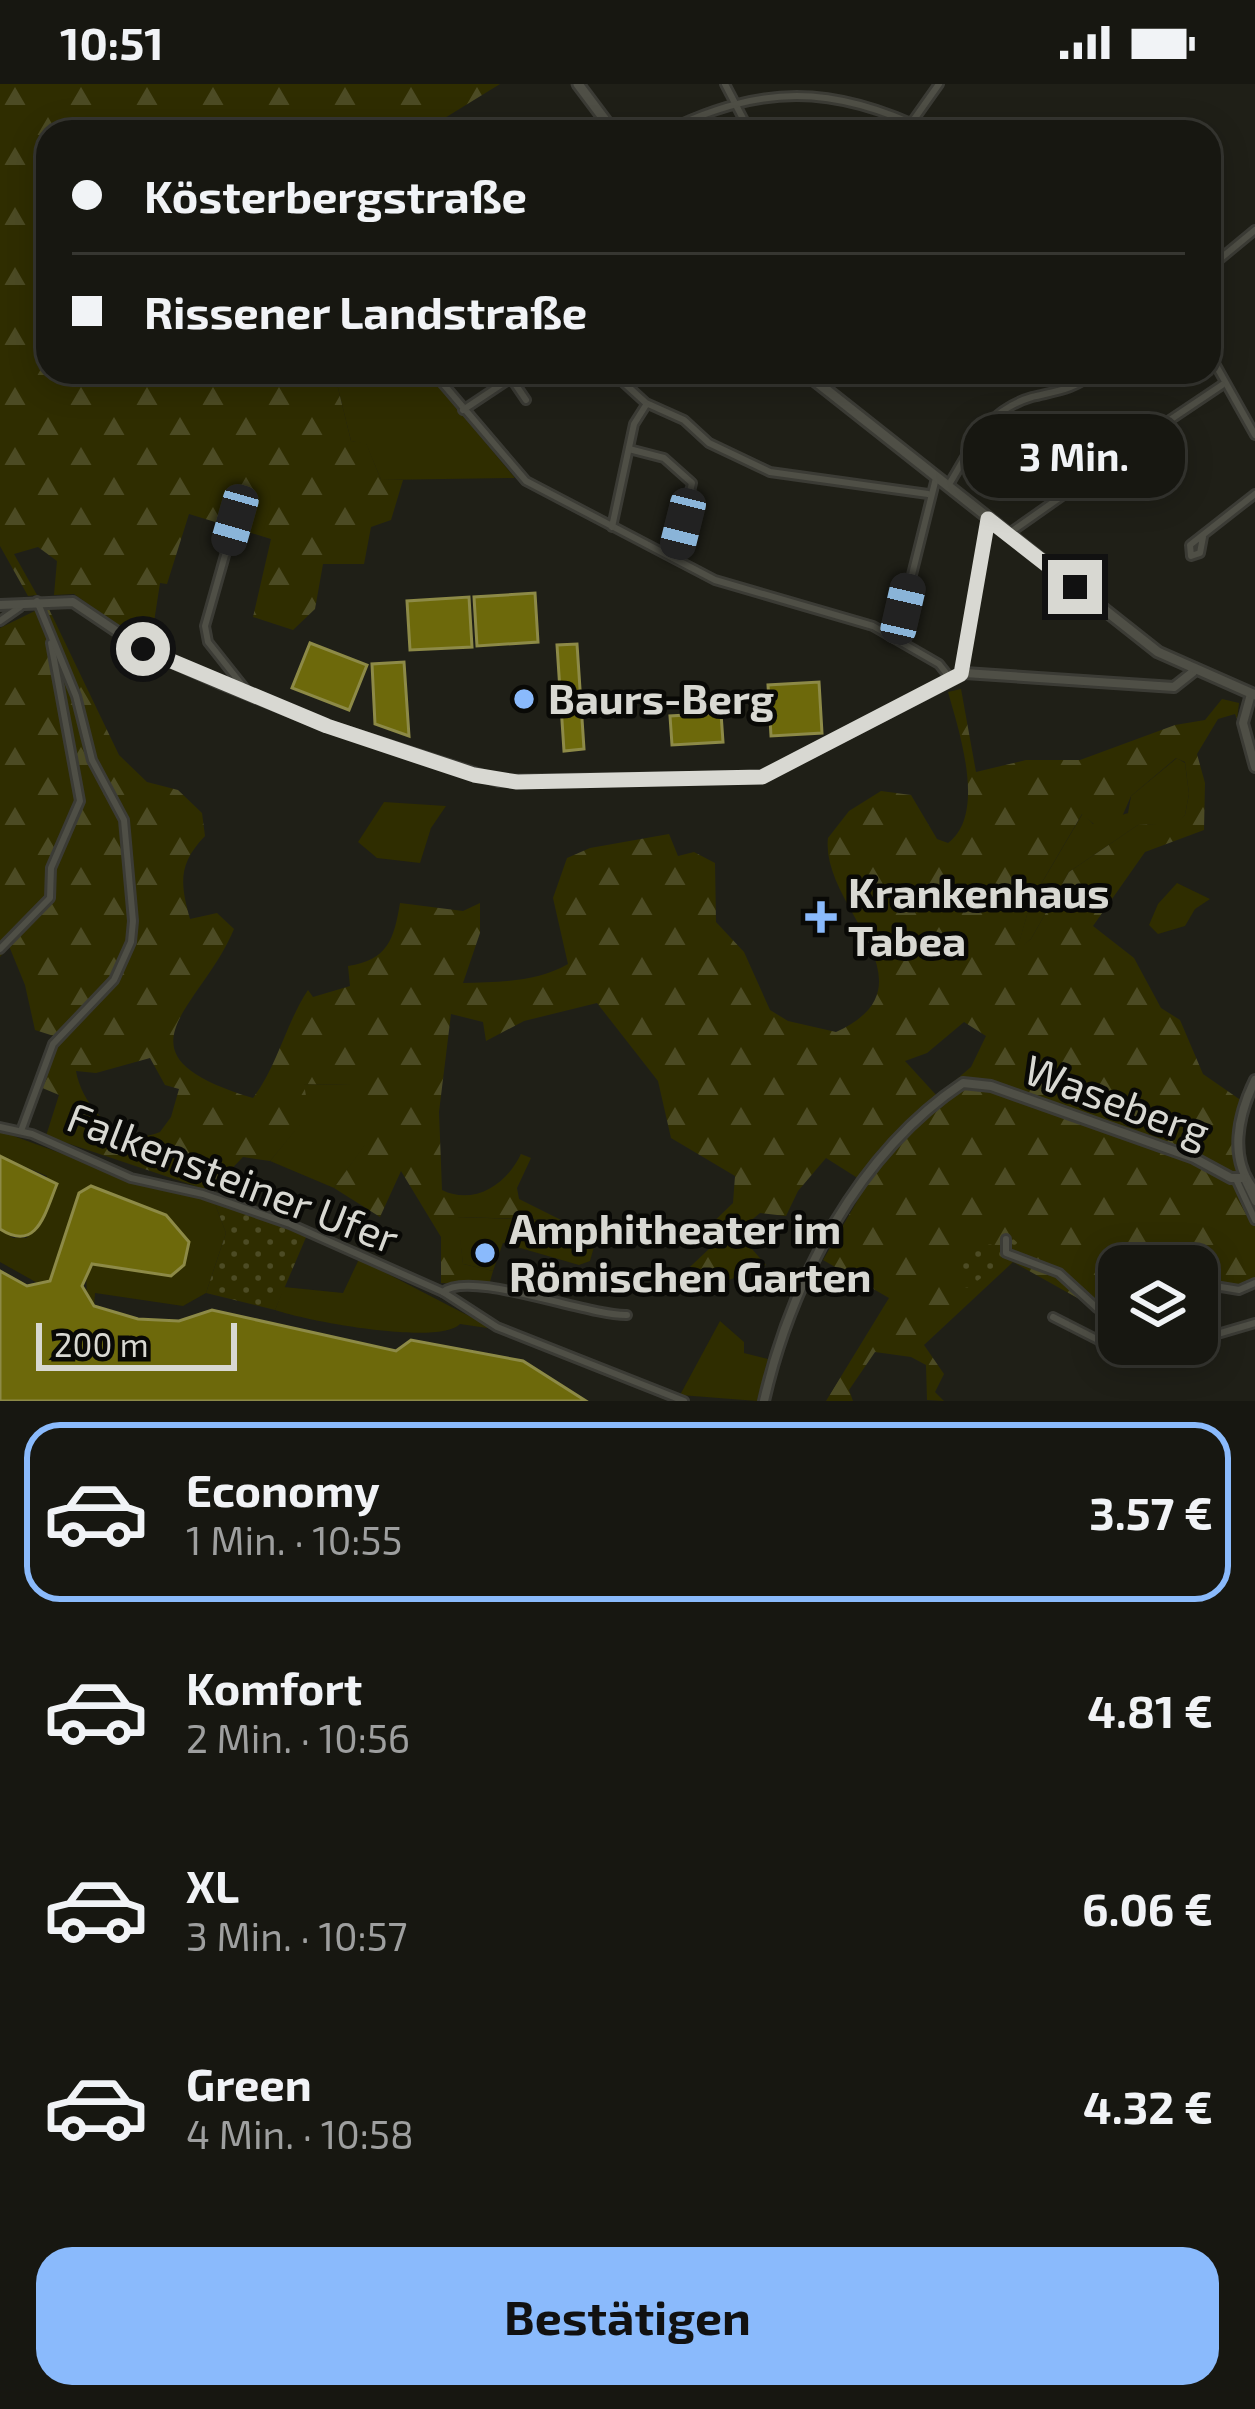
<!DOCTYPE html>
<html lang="de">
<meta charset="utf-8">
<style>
:root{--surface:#171711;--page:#24241f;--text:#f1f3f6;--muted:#9e9f9f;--line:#363631;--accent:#8abafc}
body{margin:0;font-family:"Exo 2",sans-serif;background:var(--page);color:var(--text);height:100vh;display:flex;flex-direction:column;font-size:45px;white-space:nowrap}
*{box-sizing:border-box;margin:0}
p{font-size:39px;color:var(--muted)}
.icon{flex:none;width:66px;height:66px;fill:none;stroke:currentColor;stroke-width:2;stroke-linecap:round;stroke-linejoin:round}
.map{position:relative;height:1317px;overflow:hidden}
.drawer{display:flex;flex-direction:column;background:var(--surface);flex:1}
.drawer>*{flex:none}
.top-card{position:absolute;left:36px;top:36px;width:1185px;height:264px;border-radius:36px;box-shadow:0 6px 30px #0003,0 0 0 3px var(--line);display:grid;align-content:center;height:264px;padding:0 36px;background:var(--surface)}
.buttons{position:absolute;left:1098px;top:1161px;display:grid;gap:24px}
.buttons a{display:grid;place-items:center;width:120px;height:120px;border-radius:24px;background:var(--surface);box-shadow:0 6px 30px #0003,0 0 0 3px var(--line);font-size:60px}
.scale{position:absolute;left:36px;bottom:30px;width:201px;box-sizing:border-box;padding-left:12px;border:6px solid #d8d8d2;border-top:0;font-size:33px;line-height:42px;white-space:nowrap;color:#d8d8d2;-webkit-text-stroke:9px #090906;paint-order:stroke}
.end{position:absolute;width:54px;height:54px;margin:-27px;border:15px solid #d8d8d2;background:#111;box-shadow:0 0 0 6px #111}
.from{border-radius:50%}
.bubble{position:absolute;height:84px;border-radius:36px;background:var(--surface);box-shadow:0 6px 30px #0003,0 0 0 3px var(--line);font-size:39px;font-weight:700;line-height:84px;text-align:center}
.car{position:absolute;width:36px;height:72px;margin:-36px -18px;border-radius:15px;box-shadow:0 0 9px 3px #0007;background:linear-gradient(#222 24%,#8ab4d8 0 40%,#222 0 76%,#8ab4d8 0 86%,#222 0)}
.top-card b{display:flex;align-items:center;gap:42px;height:114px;font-size:45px}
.top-card b+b{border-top:3px solid var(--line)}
.top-card i{width:30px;height:30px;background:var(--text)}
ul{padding:21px 0 0;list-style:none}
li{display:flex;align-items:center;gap:36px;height:180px;margin:0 24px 18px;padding:0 12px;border:6px solid transparent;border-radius:36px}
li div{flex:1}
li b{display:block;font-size:45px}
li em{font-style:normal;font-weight:700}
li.selected{border-color:var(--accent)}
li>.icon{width:108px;height:108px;stroke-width:1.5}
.primary-button{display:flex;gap:24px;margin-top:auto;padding:24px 36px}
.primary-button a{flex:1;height:138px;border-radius:36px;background:var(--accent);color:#111;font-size:48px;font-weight:700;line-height:138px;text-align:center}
.status{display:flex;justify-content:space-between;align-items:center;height:84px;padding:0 60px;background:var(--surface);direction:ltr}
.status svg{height:33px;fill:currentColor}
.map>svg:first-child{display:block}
</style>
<div class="status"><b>10:51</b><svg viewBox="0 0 49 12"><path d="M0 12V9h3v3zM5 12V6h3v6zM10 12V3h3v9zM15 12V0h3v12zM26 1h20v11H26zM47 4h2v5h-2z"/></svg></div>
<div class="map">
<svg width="1255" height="1317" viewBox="0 0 1255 1317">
<defs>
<pattern id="forest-firs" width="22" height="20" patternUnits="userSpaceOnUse" patternTransform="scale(3)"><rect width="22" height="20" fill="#2f2d00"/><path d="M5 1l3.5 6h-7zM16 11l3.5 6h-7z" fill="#4c4b24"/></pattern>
<pattern id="park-dots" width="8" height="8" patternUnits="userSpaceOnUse" patternTransform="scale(3)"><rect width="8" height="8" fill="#2f2d00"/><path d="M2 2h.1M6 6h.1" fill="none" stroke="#4c4b24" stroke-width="1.8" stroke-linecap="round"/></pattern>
</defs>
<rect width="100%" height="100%" fill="#1f1f17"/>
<g fill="#2f2d00">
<path d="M334,288H427L515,394L381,396L366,360L351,357Z"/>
<path d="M1177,674L1185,679L1189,710L1185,731L1176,740L1138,741L1069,788L1031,855L1016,868L1031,817L1083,729L1093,740L1128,729L1131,712Z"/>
<path d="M384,718L446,722L431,744L420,779L377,774L358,758Z"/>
<path d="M1177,799L1210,815L1195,825L1185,842L1158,850L1149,841L1158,820Z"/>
<path d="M303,1000L353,1001L382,1038L334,1104L270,1077L308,1030Z"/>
<path d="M0,1047L148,1101L214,1117L226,1149L206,1209L183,1222L95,1209L94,1222L87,1218L86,1187L166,1131L93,1103L79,1109L50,1197L41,1201L0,1178V1145L13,1154H27L47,1092L0,1072Z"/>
<path d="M457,1133L603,1138L612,1146L598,1149L590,1177L579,1181L503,1159L493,1187L463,1180Z"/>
<path d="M359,1175L494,1245L460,1240C439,1262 306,1237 275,1226L284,1203L343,1209Z"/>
<path d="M720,1237L744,1258V1269L768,1275L757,1317L680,1311Z"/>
</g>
<g fill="url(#forest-firs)" fill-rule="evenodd">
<path d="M0,0H500L422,48H48V288H334L351,357L366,359L381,396H403L391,436L371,443L364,480H323L315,525L293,546L253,533L271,455L189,430L167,500L160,499L150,564L74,510L54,511L57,477L38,463L14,470L37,511L28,512L0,462Z"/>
<path d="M47,521L119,671L147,698L178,706L202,729L205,752C178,780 180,799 190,835L217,829L234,845C201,925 106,970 253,1014C278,981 285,941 308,906L313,913L350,902L348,882C388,876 394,855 400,819L463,827L480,819V849L463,899C499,898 537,898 568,880L553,814L567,774L590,764L669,750L678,772L694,768L715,779L716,838L744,868L770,926L788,937L836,948C941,900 820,823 828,754L849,727L881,707L911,711L937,755L948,759C987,730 959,647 948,608L961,605L976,688L1026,676H1080L1175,641L1205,636L1222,615L1239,619L1237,635L1235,630L1218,635L1197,670L1205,699L1204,746L1145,768L1093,842L1134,874L1161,924L1180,936L1203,990L1242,1017L1236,1065L1238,1091L1255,1121V1205L1236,1211L1197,1203V1182H1119L1115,1235L1013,1178L924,1261L944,1290L935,1308L944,1317L927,1316L926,1281L911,1273L875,1268L849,1306L853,1317H826L889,1214L823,1176L867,1100L826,1074L798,1107L786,1132L760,1129L737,1148L766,1181L687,1213L672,1200L710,1164L702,1149L733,1119L735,1092L671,1054L658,997L597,919L524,937L486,957L483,938L451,930L439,1028L442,1106C474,1122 507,1100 521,1070L531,1074L517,1104L519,1115L561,1136L458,1133L463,1180L493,1187L489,1201L441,1199V1153L401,1087L380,1133L334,1104L381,1038L352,1001L304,1000L309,1030L270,1077L243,1073L210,1107L46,1052L59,1011L40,1003L60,954L35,946L25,901L9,862L0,873V544ZM1176,674L1185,678L1189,710L1185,731L1176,739L1138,741L1069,788L1031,855L1017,866L1031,817L1082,730L1101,746L1118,742L1131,712ZM964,938L986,952L971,983L937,1012L905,977L927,969ZM150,974L165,1001L179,1005L171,1033L160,1048C121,1065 82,1023 76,987L96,989Z"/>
</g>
<g fill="url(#park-dots)">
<path d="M214,1117L307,1151L275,1226L206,1209L226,1149Z"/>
<path d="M1010,1152L1021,1162L1013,1178L1005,1176L968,1204L958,1201L959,1173L987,1160L1001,1162Z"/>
</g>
<g fill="#6d690b" stroke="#8d8a47" stroke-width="3">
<path d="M535,509L538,558L477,562L474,513Z"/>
<path d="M469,513L472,563L410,566L407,517Z"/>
<path d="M310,559L367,581L349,626L292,604Z"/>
<path d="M577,560L584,665L564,667L557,561Z"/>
<path d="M404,578L409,652L375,640L372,580Z"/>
<path d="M819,598L822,649L771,652L768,601Z"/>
<path d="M721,629L723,658L672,661L670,632Z"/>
<path d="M0,1072L57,1100C45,1129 37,1169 0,1145Z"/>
<path d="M91,1102L166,1131L189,1158L184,1181L171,1192L92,1180L82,1202L94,1222L138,1235L179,1237L212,1226L396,1267L411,1256L523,1277L586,1317H0V1187L27,1202L50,1197L79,1109Z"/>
</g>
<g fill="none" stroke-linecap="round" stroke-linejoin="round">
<defs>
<g id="minor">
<path d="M725,0L750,48"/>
<path d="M664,48C760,0 833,0 930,48"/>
<path d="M905,48L939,0"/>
<path d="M1209,184L1255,146"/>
<path d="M1209,269L1255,351"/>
<path d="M433,288L526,397L715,496L873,542L939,580L950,594"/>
<path d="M612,288L646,319L684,336L709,359L770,388L928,410"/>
<path d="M463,326L511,294L526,316"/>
<path d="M1166,340L1159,360H1149V350L1222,301"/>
<path d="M629,365L664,374L692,399L675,474"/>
<path d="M948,402C972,364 984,327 1032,313C1056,307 1075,306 1094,288"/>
<path d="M235,436L205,542L208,558L250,611"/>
<path d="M612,443L634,340L646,321"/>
<path d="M1008,450L1099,386L1108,390L1104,398L1085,397"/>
<path d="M1203,453L1200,469L1191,472L1190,461L1255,410"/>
<path d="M0,537L20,523"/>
<path d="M896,555L936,394"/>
<path d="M961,589L988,435"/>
<path d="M0,865L50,814L51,784L80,717L51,559"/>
<path d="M0,1043L32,1050L131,1094L203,1110L290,1140L443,1208L497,1243L684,1317"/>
<path d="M21,1047L53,960L114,896L131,858L133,837L124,736L92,676L76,612L37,517"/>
<path d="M1236,1095L1255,1136"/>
<path d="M1244,1095L1255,1118"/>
<path d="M1006,1155V1169L1059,1189L1097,1224L1119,1228"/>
<path d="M1197,1199L1239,1206L1255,1199"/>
<path d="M443,1208C469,1185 587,1232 627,1231"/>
<path d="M1053,1233L1114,1264L1184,1260"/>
<path d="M1197,1256L1255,1239"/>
</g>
<g id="tertiary">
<path d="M0,521L73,518L143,565L222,600L327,642L499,697L762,693L965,589L1174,603L1193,588"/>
<path d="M1251,610L1243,639L1255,683"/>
<path d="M1255,996C1238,1031 1228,1075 1255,1107"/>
<path d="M764,1317C791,1198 858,1069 963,999L991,1002L1194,1074L1231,1094H1244"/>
</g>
<g id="secondary">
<path d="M578,0L614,48"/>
<path d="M804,288L1158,568L1255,611"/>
</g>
</defs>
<use href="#minor" stroke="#3b3b35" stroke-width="12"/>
<use href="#tertiary" stroke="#3b3b35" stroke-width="14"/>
<use href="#secondary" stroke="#3b3b35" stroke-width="15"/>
<use href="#minor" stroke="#4f4f46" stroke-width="6"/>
<use href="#tertiary" stroke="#4f4f46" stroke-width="8"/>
<use href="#secondary" stroke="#4f4f46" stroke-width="9"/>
</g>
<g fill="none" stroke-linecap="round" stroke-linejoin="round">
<path stroke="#d8d8d2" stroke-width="15" d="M143,565L327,642L474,691L517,698L762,693L961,590L988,435L1075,503"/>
</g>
<g fill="#8abafc" stroke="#090906" stroke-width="4.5">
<circle cx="524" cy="615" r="12"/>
<path d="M815 815h12v12h12v12h-12v12h-12v-12h-12v-12h12z"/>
<circle cx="485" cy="1169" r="12"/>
</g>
<g text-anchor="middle" stroke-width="9" stroke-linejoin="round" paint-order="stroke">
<g font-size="42" font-weight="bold" fill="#d8d8d2" stroke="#090906" text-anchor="start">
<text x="548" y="630">Baurs-Berg</text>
<text x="848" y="824">Krankenhaus<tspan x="848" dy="48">Tabea</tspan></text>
<text x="509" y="1160">Amphitheater im<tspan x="509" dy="48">Römischen Garten</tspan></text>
</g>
<g font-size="42" fill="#d8d8d2" stroke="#090906">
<text transform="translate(1117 1017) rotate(20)" y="15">Waseberg</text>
<text transform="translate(233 1094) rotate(21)" y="15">Falkensteiner Ufer</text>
</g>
</g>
</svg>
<div class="buttons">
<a><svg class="icon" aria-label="layers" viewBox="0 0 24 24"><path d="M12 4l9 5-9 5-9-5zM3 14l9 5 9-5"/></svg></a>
</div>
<div class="scale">200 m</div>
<i class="end from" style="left:143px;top:565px"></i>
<i class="end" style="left:1075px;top:503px"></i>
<div class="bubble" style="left:963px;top:330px;width:222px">3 Min.</div>
<i class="car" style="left:235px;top:436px;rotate:196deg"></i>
<i class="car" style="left:683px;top:440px;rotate:194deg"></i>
<i class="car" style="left:903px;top:525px;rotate:13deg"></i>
<div class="top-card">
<b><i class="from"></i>Kösterbergstraße</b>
<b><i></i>Rissener Landstraße</b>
</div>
</div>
<section class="drawer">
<ul>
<li class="selected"><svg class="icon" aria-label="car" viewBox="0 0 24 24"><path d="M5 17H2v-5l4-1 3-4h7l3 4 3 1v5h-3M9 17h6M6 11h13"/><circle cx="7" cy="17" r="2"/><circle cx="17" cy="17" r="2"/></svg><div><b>Economy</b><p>1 Min. · 10:55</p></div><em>3.57 €</em></li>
<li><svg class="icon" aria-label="car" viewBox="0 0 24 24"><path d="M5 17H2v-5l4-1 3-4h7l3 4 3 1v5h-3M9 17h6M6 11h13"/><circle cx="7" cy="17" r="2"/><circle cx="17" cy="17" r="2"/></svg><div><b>Komfort</b><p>2 Min. · 10:56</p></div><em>4.81 €</em></li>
<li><svg class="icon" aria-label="car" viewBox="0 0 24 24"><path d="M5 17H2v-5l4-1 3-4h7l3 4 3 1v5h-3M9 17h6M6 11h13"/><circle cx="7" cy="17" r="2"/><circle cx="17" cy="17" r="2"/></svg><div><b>XL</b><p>3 Min. · 10:57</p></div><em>6.06 €</em></li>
<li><svg class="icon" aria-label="car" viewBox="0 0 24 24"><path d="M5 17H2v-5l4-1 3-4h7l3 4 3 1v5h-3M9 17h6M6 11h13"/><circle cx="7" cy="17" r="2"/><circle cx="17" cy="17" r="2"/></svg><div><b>Green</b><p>4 Min. · 10:58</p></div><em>4.32 €</em></li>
</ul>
<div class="primary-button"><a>Bestätigen</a></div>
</section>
